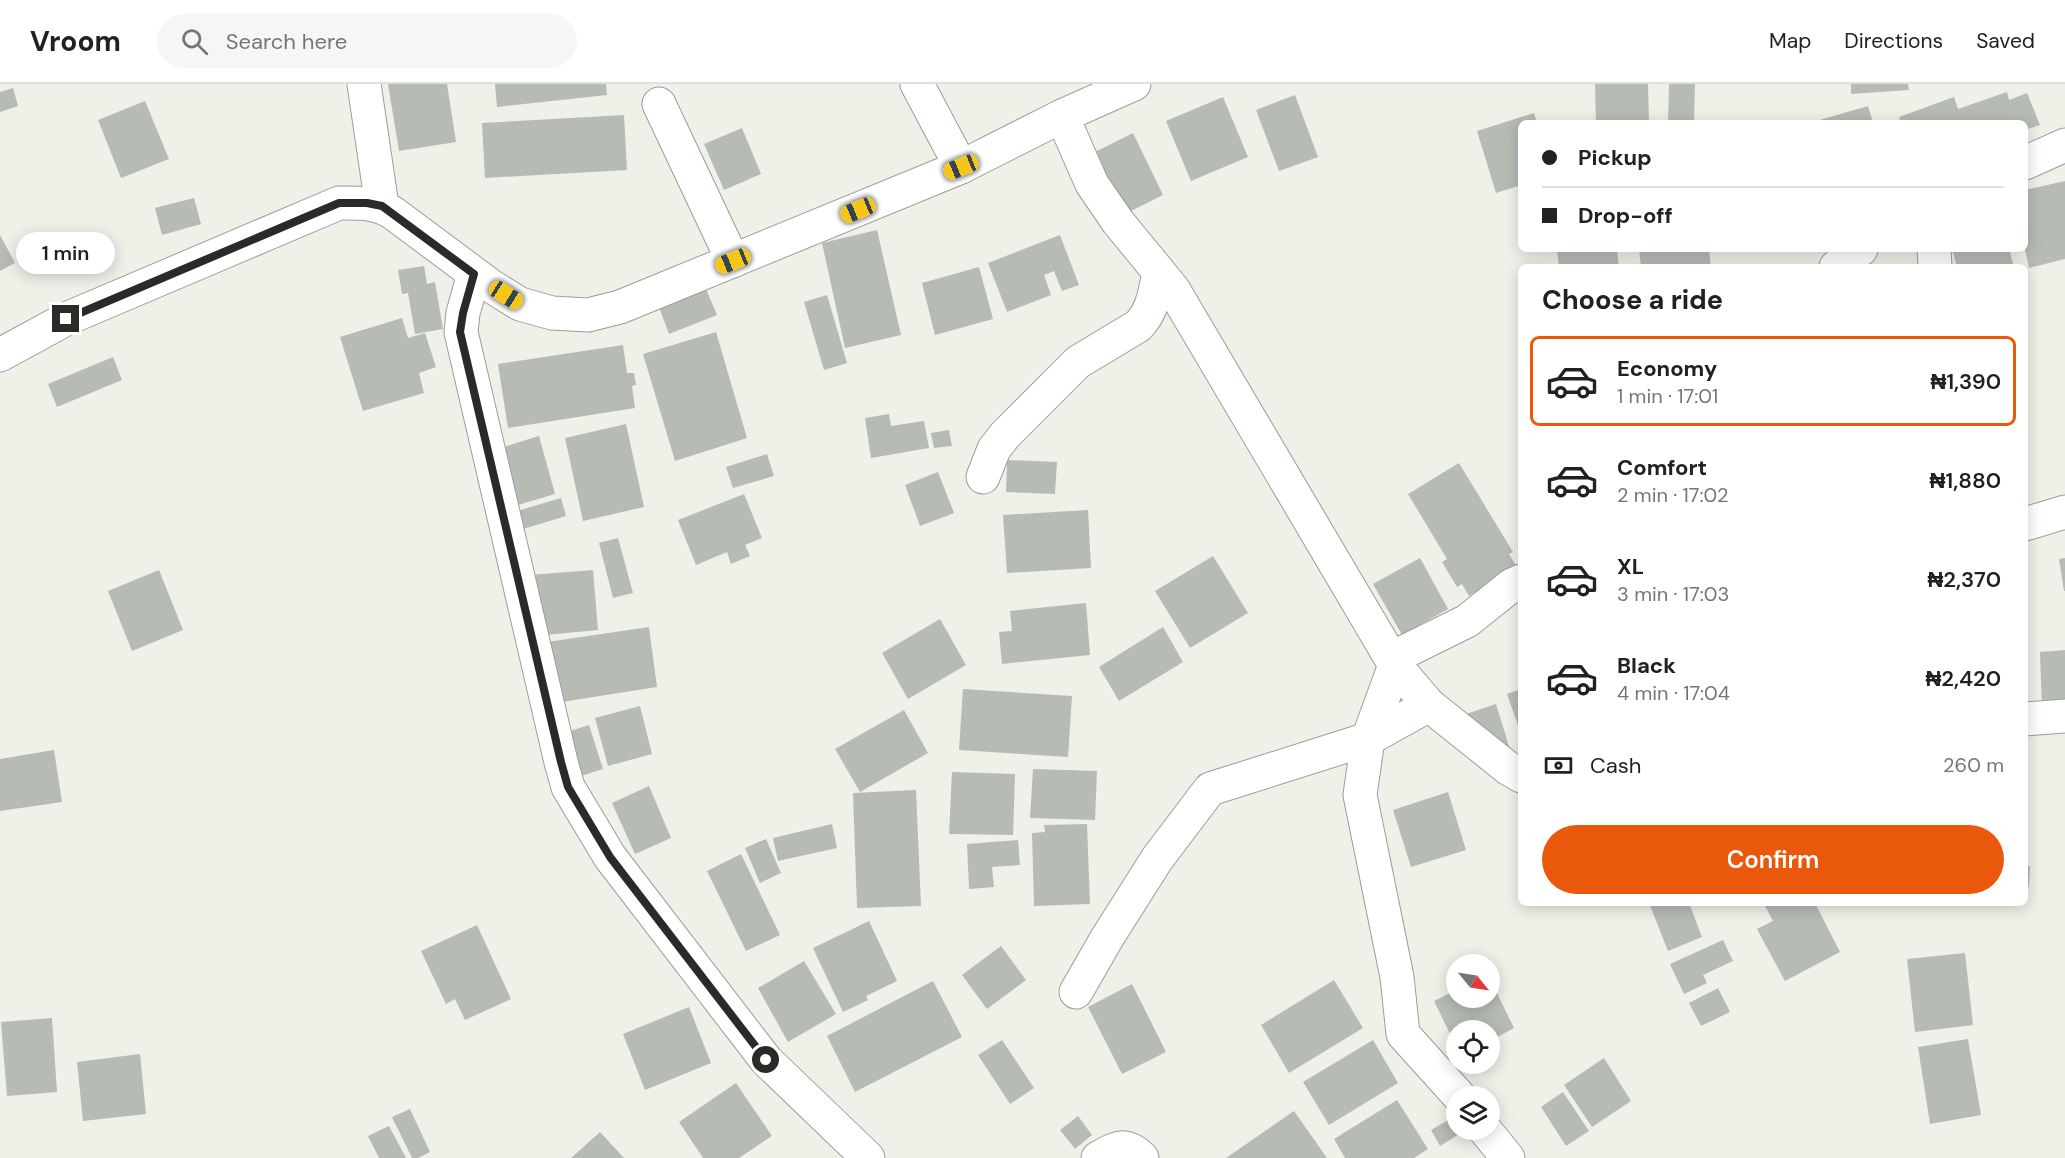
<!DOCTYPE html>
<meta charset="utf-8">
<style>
:root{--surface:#fff;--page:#f6f6f6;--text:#202124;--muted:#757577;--line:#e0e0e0;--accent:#ea580c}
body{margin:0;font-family:"DM Sans",sans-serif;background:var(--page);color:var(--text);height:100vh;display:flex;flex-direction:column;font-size:22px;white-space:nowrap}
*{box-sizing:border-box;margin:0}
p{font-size:20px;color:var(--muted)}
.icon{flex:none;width:33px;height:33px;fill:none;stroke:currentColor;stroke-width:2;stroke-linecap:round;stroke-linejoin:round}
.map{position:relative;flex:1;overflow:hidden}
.panel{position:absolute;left:1518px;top:180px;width:510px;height:642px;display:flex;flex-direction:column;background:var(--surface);border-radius:9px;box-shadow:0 3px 15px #0003}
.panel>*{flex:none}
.banner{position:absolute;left:1518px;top:36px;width:510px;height:132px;border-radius:9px;box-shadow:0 3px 15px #0003;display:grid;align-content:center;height:132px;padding:0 24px;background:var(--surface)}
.needle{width:39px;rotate:120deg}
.controls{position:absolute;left:1446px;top:870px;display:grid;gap:12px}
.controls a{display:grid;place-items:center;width:54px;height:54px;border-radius:50%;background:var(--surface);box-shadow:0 3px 15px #0003;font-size:30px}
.end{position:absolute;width:27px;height:27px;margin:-14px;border:8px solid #2a2a27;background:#fff;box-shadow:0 0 0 3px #fff}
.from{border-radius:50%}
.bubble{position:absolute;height:42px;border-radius:21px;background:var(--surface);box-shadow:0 3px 15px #0003;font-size:20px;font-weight:600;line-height:42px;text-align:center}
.car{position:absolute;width:18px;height:36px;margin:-18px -9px;border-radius:8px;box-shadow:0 0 4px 2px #0007;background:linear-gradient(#f5c518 24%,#345 0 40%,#f5c518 0 76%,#345 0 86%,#f5c518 0)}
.banner b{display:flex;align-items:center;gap:21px;height:57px;font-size:22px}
.banner b+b{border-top:2px solid var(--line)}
.banner i{width:15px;height:15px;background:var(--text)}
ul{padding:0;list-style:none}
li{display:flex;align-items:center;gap:18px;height:90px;margin:0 12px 9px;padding:0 12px;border:3px solid transparent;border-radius:9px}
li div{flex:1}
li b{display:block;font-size:22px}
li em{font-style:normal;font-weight:600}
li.active{border-color:var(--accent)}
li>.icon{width:54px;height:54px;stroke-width:1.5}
h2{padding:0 24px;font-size:27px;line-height:72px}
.pay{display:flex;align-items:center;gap:15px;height:66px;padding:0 24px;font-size:22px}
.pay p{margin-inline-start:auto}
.action{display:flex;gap:12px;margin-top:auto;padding:12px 24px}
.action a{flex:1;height:69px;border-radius:36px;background:var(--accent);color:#fff;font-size:24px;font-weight:600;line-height:69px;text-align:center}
header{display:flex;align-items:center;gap:36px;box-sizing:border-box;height:84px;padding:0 30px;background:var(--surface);border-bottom:2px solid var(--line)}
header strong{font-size:28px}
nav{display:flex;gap:33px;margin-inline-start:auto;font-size:21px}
.search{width:420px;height:54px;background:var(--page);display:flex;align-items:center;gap:15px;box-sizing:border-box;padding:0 21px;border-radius:33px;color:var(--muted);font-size:22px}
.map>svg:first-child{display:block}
</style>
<header>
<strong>Vroom</strong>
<div class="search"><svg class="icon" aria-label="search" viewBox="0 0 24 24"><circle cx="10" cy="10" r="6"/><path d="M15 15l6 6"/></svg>Search here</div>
<nav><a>Map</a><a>Directions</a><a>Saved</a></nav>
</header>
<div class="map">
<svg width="2065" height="1074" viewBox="0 0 2065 1074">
<rect width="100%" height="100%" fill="#eff1e8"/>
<g fill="#b6bbb4">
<path d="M388,0H447L456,58L399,67Z"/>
<path d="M495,0H606L607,11L497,23Z"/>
<path d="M1595,0H1648L1649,39H1596Z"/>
<path d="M1669,0H1695L1694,39H1668Z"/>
<path d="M1851,0H1908L1909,6L1851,10Z"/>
<path d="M13,4L18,22L0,28V8Z"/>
<path d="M2007,8L2009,16L2027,9L2040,41L2025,46V39H1901L1899,33L1954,13L1958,25Z"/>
<path d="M1295,11L1318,73L1279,87L1256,26Z"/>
<path d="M1223,13L1248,73L1191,97L1166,37Z"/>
<path d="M145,17L169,75L121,94L98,36Z"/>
<path d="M1868,22L1873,39H1813V38Z"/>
<path d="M1534,29L1537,39H1521V101L1496,109L1477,47Z"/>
<path d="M624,31L627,86L485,94L482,39Z"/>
<path d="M742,44L761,90L724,106L704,60Z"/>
<path d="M1133,49L1163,111L1117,134L1087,72Z"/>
<path d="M2065,97V175L2029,184L2025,166V106Z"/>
<path d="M194,114L201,140L162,151L155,124Z"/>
<path d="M877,146L901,251L845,264L822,159Z"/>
<path d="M0,151L15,179L0,187Z"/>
<path d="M1060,151L1079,201L1062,207L1054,187L1044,191L1051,211L1007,228L988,179Z"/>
<path d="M1557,165H1617L1619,183H1559Z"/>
<path d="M1639,165H1709L1711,183H1641Z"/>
<path d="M1952,165H2009L2014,183H1957Z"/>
<path d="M424,182L427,200L435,198L443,245L415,250L408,209L402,210L398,186Z"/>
<path d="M979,183L993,235L935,251L922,199Z"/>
<path d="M706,205L717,231L669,250L659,223Z"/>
<path d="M827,211L847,279L824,286L804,218Z"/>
<path d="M402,234L408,254L425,249L436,283L419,289L424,309L363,327L340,253Z"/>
<path d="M716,248L747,354L675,377L643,270Z"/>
<path d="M623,261L627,289H634L636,301L632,302L635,324L508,344L498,280Z"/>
<path d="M113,273L122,296L57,323L48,300Z"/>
<path d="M889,330L891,342L924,337L929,364L871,374L865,334Z"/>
<path d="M626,340L644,423L583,437L565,354Z"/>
<path d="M949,346L952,362L934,364L931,349Z"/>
<path d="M539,352L555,410L508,424L500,364Z"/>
<path d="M767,370L774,392L733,404L726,383Z"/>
<path d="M1007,376L1057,378L1055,410L1006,408Z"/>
<path d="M1459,379L1513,468L1509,470L1517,483L1469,512L1462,500L1457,503L1442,478L1447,475L1408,410Z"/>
<path d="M938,388L954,429L920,442L905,401Z"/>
<path d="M744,410L762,454L745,461L750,472L731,480L727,468L696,481L678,436Z"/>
<path d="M561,414L566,432L523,445L517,427Z"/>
<path d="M1088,426L1091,484L1007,489L1003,431Z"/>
<path d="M618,454L633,509L613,514L599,459Z"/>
<path d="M1213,472L1248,529L1190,564L1155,507Z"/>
<path d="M1420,474L1448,525L1402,551L1373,500Z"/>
<path d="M2065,474V507H2064L2059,475Z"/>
<path d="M159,486L183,546L132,567L108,507Z"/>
<path d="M593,486L598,546L535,552L530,491Z"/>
<path d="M1086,519L1090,571L1002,580L999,548L1012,547L1010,527Z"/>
<path d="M940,535L966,581L908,615L882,569Z"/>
<path d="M649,543L657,603L549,620L540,559Z"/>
<path d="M1163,543L1183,578L1119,617L1099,583Z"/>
<path d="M2065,566V623L2042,624L2040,568Z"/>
<path d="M963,605L1072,612L1068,673L959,666Z"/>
<path d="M1521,605V647H1520L1507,610Z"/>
<path d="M1496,620L1512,672L1466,630Z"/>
<path d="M640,622L652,670L608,682L595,634Z"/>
<path d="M904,626L928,669L860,708L835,665Z"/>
<path d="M589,641L603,685L578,693L564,649Z"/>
<path d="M54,666L62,718L0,727V675Z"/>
<path d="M1033,685L1097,687L1095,736L1030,734Z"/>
<path d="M952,688L1015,690L1013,751L949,750Z"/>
<path d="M649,702L671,754L635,770L612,719Z"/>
<path d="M916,706L921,822L857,824L853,709Z"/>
<path d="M1448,708L1466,766L1411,783L1393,726Z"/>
<path d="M832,740L837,764L778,777L773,754Z"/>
<path d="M1087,740L1090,820L1034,822L1032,749L1045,748L1044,741Z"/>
<path d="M766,755L781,789L760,799L745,764Z"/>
<path d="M1018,756L1020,781L992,783L994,803L969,805L967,760Z"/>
<path d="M741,770L780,851L746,867L707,787Z"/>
<path d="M2025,782H2030L2029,803H2025Z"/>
<path d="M1649,819H1689L1702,853L1668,867Z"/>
<path d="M1766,819H1815L1840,868L1785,897L1757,845L1773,837L1764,820Z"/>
<path d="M869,837L897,897L866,912L868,916L843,928L813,864Z"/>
<path d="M477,841L511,915L465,936L455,915L446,920L421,867Z"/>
<path d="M1723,856L1733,877L1703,891L1707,899L1684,910L1670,880Z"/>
<path d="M1001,862L1026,896L987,925L962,891Z"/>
<path d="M1965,869L1973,941L1915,948L1907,875Z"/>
<path d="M804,877L836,930L788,958L758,904Z"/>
<path d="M1490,895L1514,944L1490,957V946H1456V962L1434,917L1456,906V914H1490Z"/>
<path d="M1334,896L1363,944L1289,989L1261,941Z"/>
<path d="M933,897L962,953L855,1008L827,952Z"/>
<path d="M1132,900L1166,968L1122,990L1088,923Z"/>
<path d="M1718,904L1730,928L1701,942L1689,919Z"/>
<path d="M689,923L711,979L645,1006L623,950Z"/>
<path d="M52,934L57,1008L7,1012L1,938Z"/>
<path d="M1968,955L1981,1031L1930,1040L1918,963Z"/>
<path d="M1002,956L1034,1004L1010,1020L978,971Z"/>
<path d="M1373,956L1398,999L1329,1041L1303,998Z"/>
<path d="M140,970L146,1030L83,1037L77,978Z"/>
<path d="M1604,974L1631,1017L1592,1043L1564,1001Z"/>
<path d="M736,999L772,1052L739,1074H703L679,1038Z"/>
<path d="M1563,1008L1589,1047L1566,1062L1541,1023Z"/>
<path d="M1397,1016L1428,1065L1414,1074H1345L1334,1055Z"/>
<path d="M410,1025L430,1068L418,1074H412L392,1033Z"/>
<path d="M1294,1027L1327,1074H1226Z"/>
<path d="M1078,1032L1092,1051L1075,1065L1060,1046Z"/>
<path d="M1455,1032L1456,1046H1463L1464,1047L1440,1062L1431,1046Z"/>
<path d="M389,1042L406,1074H379L368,1052Z"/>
<path d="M600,1048L624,1074H571Z"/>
</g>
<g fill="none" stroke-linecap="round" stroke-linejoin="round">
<defs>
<g id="minor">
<path d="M364,0L382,122"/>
<path d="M917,0L961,83"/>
<path d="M659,20L733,177"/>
<path d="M1062,32L1092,100L1118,138L1173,205L1395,581L1429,621L1509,685L1521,692"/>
<path d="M2025,79L2065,61"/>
<path d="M1934,165L1935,183"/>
<path d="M1836,183L1861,165"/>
<path d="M474,190L463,229L461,248L561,678L568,703L610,773L766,976L868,1074"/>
<path d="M0,271L66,235L339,119C359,119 376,118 393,129L491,202L520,220L552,229L588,231L620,223L961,83L1062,32L1134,0"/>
<path d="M983,393L994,365L1005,351L1078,278L1138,242C1153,227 1155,208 1159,188"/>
<path d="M2025,440L2065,428"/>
<path d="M1392,574L1467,537L1512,501L1521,497"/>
<path d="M1395,581L1368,655L1360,711L1397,893L1403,950L1459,1012"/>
<path d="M2025,635L2065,632"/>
<path d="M1076,908L1107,854L1157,775L1210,705L1368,655L1429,621"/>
<path d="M1485,1046L1508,1074"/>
<path d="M1098,1074C1117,1064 1125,1057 1142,1074"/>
</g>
</defs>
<use href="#minor" stroke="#9c9d96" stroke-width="35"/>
<use href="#minor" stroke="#fff" stroke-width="33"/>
</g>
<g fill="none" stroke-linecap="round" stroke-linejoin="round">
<path stroke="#2a2a27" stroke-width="8" d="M66,235L339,119H367L382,122L474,190L463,229L460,248L561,678L568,703L610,773L766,976"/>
</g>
</svg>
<div class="controls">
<a><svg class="needle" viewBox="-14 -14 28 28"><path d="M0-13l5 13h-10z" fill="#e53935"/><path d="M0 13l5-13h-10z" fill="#757577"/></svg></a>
<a><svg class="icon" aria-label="locate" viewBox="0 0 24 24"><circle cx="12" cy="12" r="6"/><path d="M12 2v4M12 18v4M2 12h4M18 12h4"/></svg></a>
<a><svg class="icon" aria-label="layers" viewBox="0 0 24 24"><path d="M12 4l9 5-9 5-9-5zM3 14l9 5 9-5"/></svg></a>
</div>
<i class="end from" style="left:766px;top:976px"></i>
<i class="end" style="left:66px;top:235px"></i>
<div class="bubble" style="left:16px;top:148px;width:99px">1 min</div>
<i class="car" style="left:961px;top:83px;rotate:248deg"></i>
<i class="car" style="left:858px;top:126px;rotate:248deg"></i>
<i class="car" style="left:733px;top:177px;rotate:248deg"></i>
<i class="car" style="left:506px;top:211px;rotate:122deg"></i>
<div class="banner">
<b><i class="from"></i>Pickup</b>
<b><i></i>Drop-off</b>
</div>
<section class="panel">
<h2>Choose a ride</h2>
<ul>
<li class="active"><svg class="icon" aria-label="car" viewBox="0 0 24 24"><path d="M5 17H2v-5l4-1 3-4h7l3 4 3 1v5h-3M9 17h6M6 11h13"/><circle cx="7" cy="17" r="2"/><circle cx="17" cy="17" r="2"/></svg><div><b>Economy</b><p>1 min · 17:01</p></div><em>₦1,390</em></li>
<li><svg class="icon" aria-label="car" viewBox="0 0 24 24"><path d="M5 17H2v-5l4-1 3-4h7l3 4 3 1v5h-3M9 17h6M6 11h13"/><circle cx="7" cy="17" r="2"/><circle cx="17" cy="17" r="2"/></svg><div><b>Comfort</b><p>2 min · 17:02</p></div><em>₦1,880</em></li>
<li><svg class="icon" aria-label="car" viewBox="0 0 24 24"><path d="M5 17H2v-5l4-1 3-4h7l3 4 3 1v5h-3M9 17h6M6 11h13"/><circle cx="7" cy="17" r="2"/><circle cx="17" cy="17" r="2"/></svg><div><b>XL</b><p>3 min · 17:03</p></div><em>₦2,370</em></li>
<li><svg class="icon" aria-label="car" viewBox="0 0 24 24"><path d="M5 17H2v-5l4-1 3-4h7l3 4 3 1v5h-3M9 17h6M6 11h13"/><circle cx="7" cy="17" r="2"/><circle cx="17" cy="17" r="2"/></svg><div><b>Black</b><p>4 min · 17:04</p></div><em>₦2,420</em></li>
</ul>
<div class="pay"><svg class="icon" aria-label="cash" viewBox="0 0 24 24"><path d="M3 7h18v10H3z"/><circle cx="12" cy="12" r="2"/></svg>Cash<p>260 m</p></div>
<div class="action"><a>Confirm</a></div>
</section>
</div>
